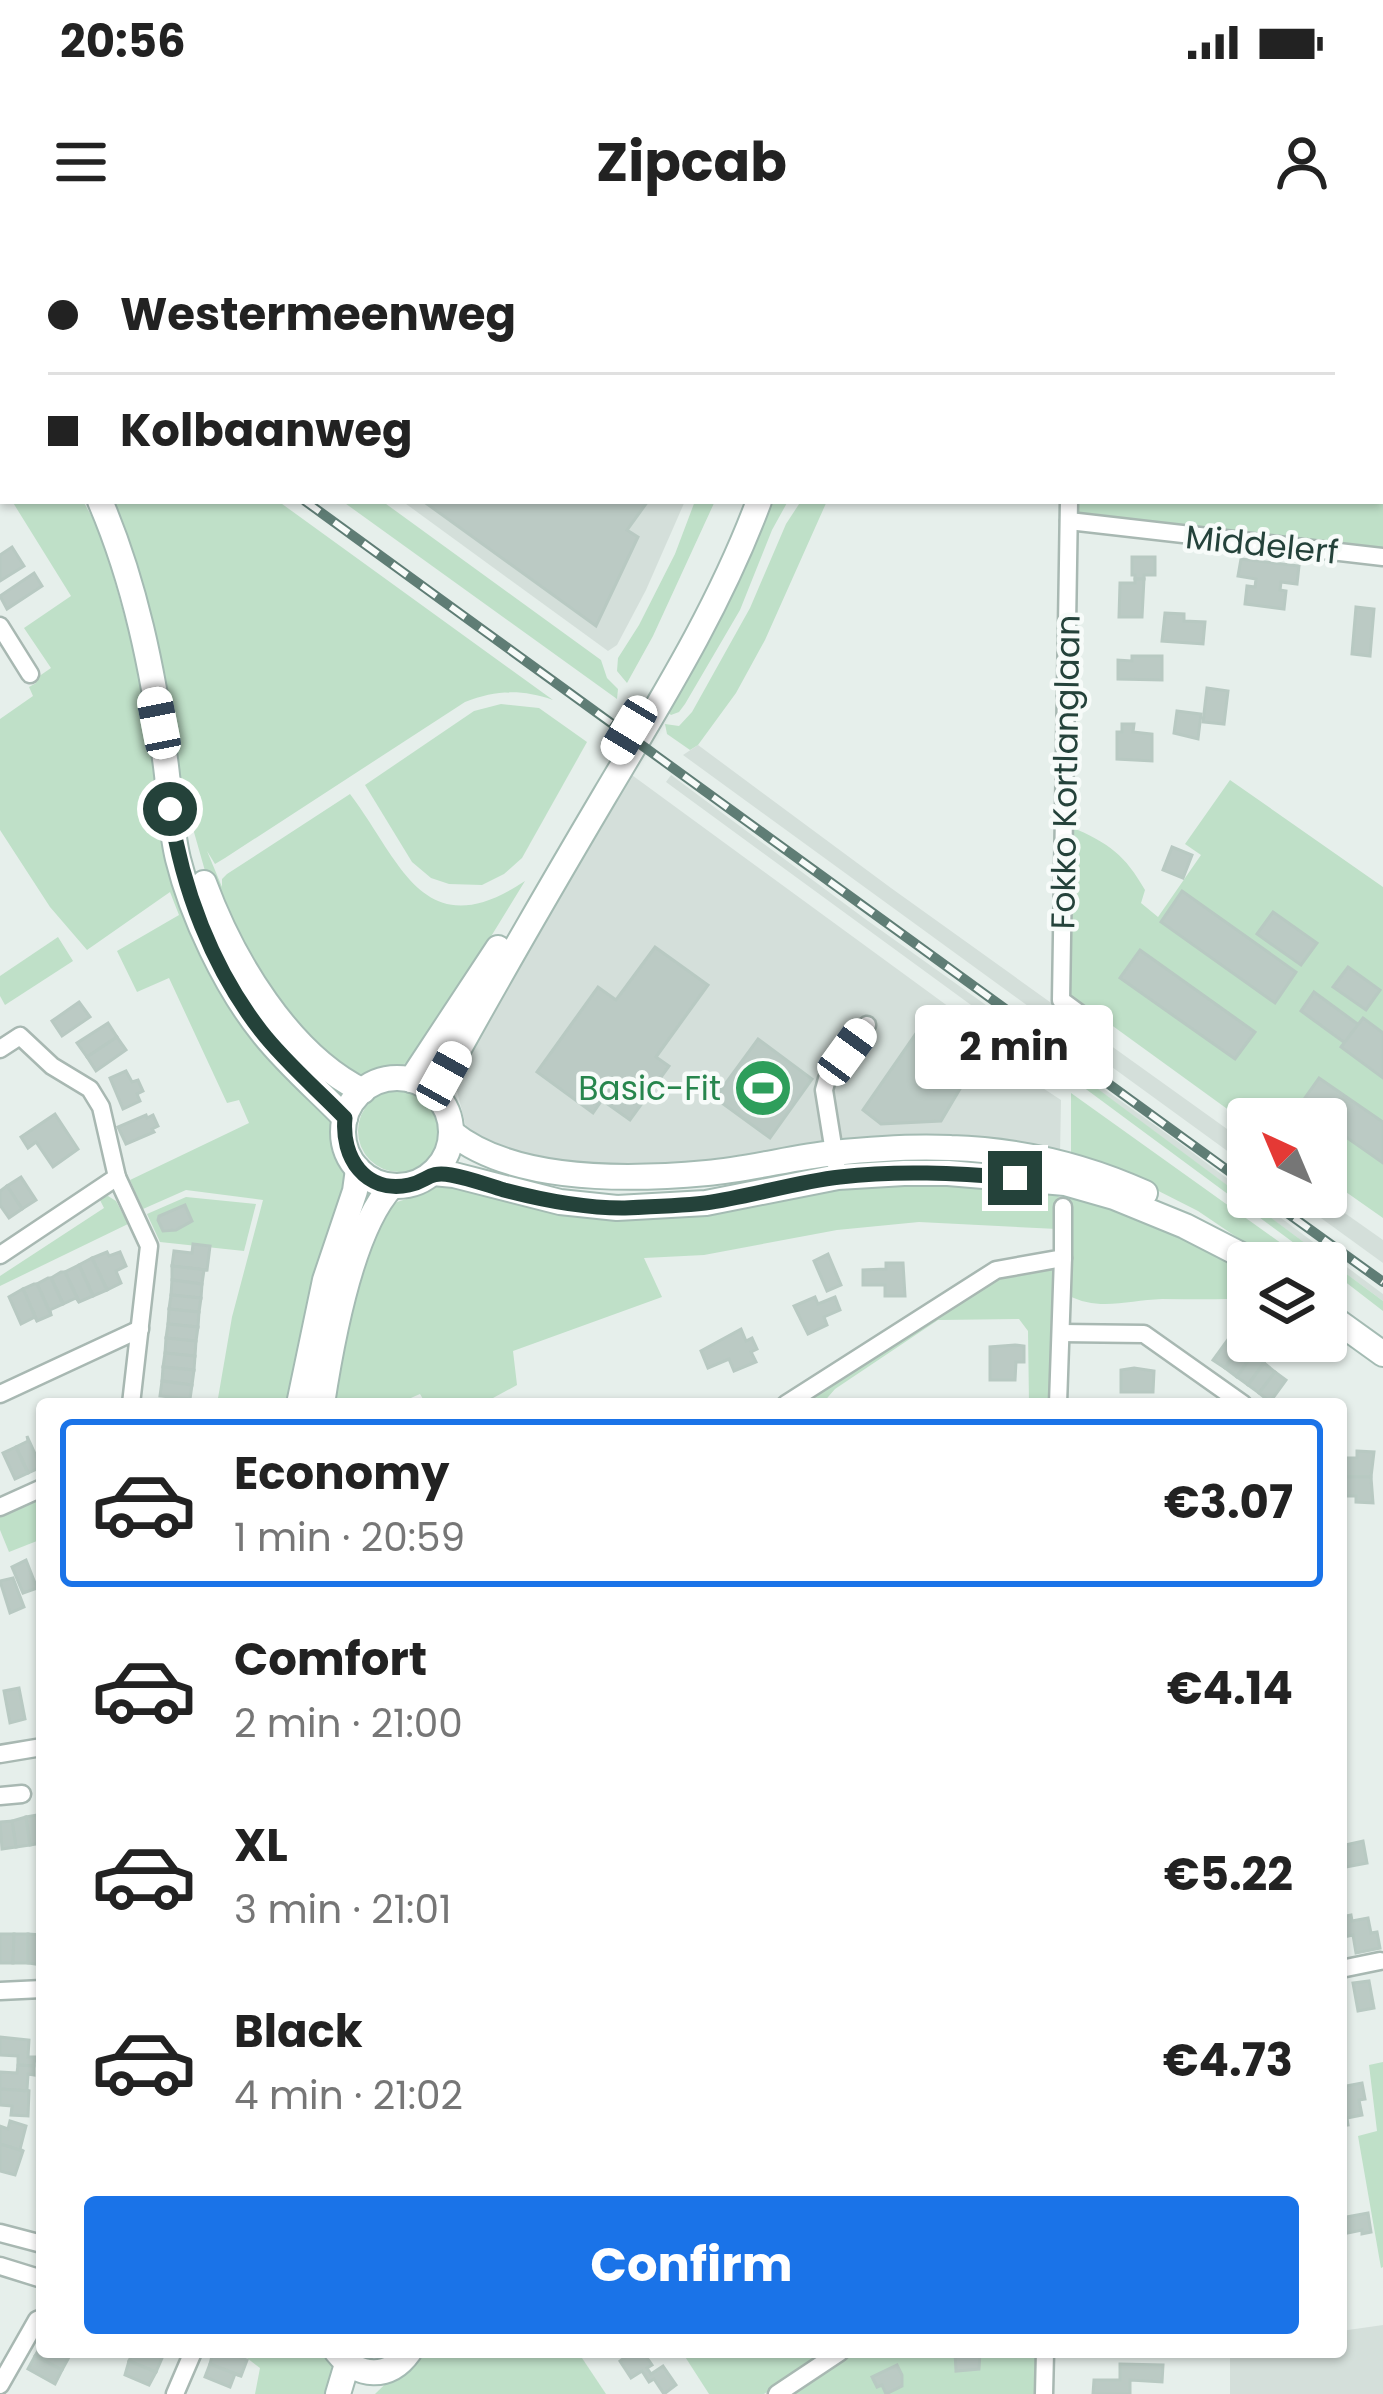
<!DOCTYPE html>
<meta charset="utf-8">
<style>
:root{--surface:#fff;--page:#f2f2f2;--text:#222;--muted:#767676;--line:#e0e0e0;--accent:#1a73e8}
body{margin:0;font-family:Poppins,sans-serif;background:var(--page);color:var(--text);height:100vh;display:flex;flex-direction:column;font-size:45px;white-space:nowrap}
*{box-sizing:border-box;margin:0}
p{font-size:39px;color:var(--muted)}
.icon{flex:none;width:66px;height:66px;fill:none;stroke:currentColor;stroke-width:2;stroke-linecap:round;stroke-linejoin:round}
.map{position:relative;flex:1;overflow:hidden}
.details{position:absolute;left:36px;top:1158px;width:1311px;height:960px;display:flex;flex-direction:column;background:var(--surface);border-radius:12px;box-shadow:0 3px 9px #0004}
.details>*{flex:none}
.guide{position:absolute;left:0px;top:0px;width:1383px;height:264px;box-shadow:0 3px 9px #0004;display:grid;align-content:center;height:264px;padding:0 48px;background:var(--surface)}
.needle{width:78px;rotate:316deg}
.fabs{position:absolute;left:1227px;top:858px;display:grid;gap:24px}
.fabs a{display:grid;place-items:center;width:120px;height:120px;border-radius:12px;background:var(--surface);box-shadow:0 3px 9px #0004;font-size:60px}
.end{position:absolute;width:54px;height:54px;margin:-27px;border:15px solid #24423a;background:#fff;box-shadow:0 0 0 6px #fff}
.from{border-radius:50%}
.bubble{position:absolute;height:84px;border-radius:12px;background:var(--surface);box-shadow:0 3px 9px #0004;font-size:39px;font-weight:700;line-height:84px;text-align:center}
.car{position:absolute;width:36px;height:72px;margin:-36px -18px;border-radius:15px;box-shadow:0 0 9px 3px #0007;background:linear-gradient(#fff 24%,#345 0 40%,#fff 0 76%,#345 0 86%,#fff 0)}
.guide b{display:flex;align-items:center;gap:42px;height:114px;font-size:45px}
.guide b+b{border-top:3px solid var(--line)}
.guide i{width:30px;height:30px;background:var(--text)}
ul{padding:21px 0 0;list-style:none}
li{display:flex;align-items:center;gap:36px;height:168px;margin:0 24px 18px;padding:0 24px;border:6px solid transparent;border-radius:12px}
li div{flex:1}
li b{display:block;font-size:45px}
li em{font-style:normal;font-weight:700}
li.active{border-color:var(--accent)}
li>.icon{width:108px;height:108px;stroke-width:1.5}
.button{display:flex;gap:24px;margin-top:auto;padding:24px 48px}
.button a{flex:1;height:138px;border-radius:12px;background:var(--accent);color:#fff;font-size:48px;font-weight:700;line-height:138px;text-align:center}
.status{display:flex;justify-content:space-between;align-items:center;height:84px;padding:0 60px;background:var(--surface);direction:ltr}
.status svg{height:33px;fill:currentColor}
header{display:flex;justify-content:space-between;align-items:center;height:156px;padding:0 48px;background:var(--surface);font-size:54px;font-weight:700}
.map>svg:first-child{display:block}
</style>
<div class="status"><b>20:56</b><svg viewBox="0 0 49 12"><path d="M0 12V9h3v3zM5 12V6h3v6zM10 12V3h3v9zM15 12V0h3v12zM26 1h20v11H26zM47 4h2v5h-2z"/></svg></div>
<header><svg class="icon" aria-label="menu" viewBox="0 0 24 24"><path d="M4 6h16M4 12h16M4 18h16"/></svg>Zipcab<svg class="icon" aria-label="person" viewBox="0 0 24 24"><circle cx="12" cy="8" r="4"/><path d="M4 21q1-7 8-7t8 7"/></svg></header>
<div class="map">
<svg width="1383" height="2154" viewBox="0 0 1383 2154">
<rect width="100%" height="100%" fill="#e6efeb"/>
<g fill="#d4dfda">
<path d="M402,261H685L646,350L617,405L608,411Z"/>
<path d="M698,505L891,648L1248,904V926L683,515Z"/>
<path d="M625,530L1012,813L1032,841L1061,860L1060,916L592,928L509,912L481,901L466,887L454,839Z"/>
<path d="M671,535L868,681L1177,901L1248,954V957H1253L1383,1054V1061L1070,829L1075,841L666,542Z"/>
<path d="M1292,957H1322L1383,1000V1023Z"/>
<path d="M1383,2085V2154H1230V2112H1341V2091Z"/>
</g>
<g fill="#bfe0c8">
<path d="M1089,0H1383V312L1079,278V261H1380V3H1088Z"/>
<path d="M12,261H83L101,293L133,407L171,620L330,878L334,915L344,933V954L293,1164H217L232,1077L263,960L186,950L143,969L130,940L249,883L239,860L227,863L169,738L137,752L117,711L179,675L170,652L87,710L50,667L0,590V479L33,456L29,447L36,443L35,439L51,428L24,388L71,356Z"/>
<path d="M109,261H278L553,460C521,449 497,450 465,462L225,618L215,624L207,611L222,647V639L227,634L350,554C401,621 423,709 525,641L422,809L402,826L383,827L365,835L346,830L286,777L209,645L188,571L156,418Z"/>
<path d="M342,261H382L601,420L607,438L618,449L617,459Z"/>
<path d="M695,261H715L653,396L627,443L617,431L618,418L639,385L675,314Z"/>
<path d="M767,261H788L772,290L740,370L685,464L679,472L671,475L666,471Z"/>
<path d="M801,261H827L765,400L736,453L698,505L690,510L667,494L665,484L679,486L692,472L750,368L786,284Z"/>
<path d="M501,464L539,468L587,502L522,618L504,634L482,645L449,644L431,638L412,622L365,545L474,471Z"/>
<path d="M1230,540L1383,647V978L1326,938V879H1248V884L1070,755L1071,587C1109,603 1125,615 1145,650L1141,663L1158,677L1201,615L1185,604Z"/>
<path d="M58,697L73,721L5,765L0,756V736Z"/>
<path d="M1067,826L1383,1061V1071L1326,1027V1023H1321L1075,841Z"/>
<circle cx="399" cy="891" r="41"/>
<path d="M1071,853L1292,1011L1307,1023H1275L1198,971L1125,934L1071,918Z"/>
<path d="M930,939L1059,950L1057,989L919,982L837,990L704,1015L644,1018L662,1057L513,1111L517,1145L482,1164H426L420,1154L397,1164H329L349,1065L380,975L397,962L428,952L442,944L579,969L851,943Z"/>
<path d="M1069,952L1116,964L1248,1030V1058C1219,1060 1191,1059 1162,1059C1129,1060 1098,1072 1068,1055Z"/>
<path d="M108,956L116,961L128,984L0,1046V1036L104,968L99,958Z"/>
<path d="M186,957L256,964L244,1011L160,1002L147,974Z"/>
<path d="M1053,1027L1054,1164H1029L1028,1091L1019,1079L938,1080L835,1149L822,1164H796L998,1037Z"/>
<path d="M42,1255V1299L9,1312L0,1290V1274Z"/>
<path d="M1383,1822V2027L1381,2028L1358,1896L1377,1891L1369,1825Z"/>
<path d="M234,2112H327L333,2132L330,2154H255L260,2128L247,2118Z"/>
<path d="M418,2112H578L606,2154H375Z"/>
<path d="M682,2112H827L764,2154H709Z"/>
<path d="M853,2112H1037L1035,2154H790Z"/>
</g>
<g fill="#bbcac4" stroke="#b8c9c2" stroke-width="3">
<path d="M179,0H304L310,3H177Z"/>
<path d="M423,261H648L627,290L638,297L596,386Z"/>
<path d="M12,307L24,326L0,341V315Z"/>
<path d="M1132,317H1155V335H1144V339H1135V335H1132Z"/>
<path d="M1241,319L1299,326L1297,344L1281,342L1280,350L1286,351L1284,369L1245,364L1247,346L1255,347L1256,339L1238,336Z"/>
<path d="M34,333L42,346L7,369L0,356Z"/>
<path d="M1135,339H1144L1142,377H1119L1120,343H1135Z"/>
<path d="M1356,367L1374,369L1370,416L1352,414Z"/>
<path d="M1165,373L1184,374V381L1205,382L1203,404L1162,401Z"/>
<path d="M1132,416H1162V440L1118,439V420L1132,421Z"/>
<path d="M1207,448L1228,451L1224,484L1203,482Z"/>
<path d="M1177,471L1201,474L1198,499L1174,493Z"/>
<path d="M1122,484H1134L1133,492L1152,494V521L1117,519V492H1122Z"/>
<path d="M1172,607L1192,615L1183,638L1163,630Z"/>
<path d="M1182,651L1296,732L1275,763L1161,682Z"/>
<path d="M1273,672L1317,703L1301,725L1257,694Z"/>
<path d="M655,707L708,745L656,817L669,826L630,880L602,860L593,873L537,832L598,747L616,760Z"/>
<path d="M1140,710L1255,792L1235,819L1120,738Z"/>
<path d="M1348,727L1380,750L1366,770L1333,747Z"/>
<path d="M1314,752L1359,785L1345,803L1301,771Z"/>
<path d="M79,762L90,777L62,796L52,781Z"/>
<path d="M1363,778L1383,793V838L1341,807Z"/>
<path d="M924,782L947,799L927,824L960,849L941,881L881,884L863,870Z"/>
<path d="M108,783L117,797L87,817L77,803Z"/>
<path d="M117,797L126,810L96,831L87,817Z"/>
<path d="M758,799L812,839L770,898L715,858Z"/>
<path d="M126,831L132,842L138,840L143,851L137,854L140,861L123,869L110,838Z"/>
<path d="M1319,838L1383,882V923L1326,883V879H1320L1300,865Z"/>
<path d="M55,874L78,909L53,927L36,902L28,908L21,897Z"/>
<path d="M146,875L147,878L153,875L158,886L152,889L154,892L126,904L118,887Z"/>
<path d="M21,937L36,960L22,969L7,946Z"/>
<path d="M7,946L22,969L9,978L0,965V951Z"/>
<path d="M185,965L192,981L176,990L163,991L158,980L159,976Z"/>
<path d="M193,1004L210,1006L207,1030L172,1026L174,1011L192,1013Z"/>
<path d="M107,1012L109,1016L120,1012L126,1026L116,1031L121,1043L107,1050L92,1018Z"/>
<path d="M828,1014L841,1045L827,1051L814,1021Z"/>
<path d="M92,1018L107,1050L93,1056L79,1025Z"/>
<path d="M886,1023H903L905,1056H885V1045H863V1030L886,1029Z"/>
<path d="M79,1025L93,1056L79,1062L65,1032Z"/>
<path d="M172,1026L207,1030H204L202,1044L172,1040Z"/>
<path d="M61,1032H65L79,1062L76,1058L63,1064L51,1038Z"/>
<path d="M48,1038H51L63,1064L50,1070L51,1075L37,1044Z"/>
<path d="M172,1040L202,1044L201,1058L171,1055Z"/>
<path d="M34,1044H37L51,1075L37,1081L23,1049Z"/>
<path d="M23,1049L37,1081L35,1077L21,1084L9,1057Z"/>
<path d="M171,1055L201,1058L199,1072L169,1069Z"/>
<path d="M815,1057L818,1064L835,1057L840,1070L824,1077L827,1085L808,1094L794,1066Z"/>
<path d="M169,1069L199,1072L198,1087L168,1084Z"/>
<path d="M168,1084L198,1087L196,1101L166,1098Z"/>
<path d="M741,1089L746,1101L752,1098L757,1109L751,1112L756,1122L734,1131L729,1119L708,1128L701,1111Z"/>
<path d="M166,1098L196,1101L195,1116L165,1113Z"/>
<path d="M1229,1098L1241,1107L1225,1128L1213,1120Z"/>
<path d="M1015,1105L1024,1106V1122H1016L1015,1140H990V1107Z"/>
<path d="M1241,1107L1252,1115L1237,1137L1225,1128Z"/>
<path d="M165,1113L195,1116L194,1130L163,1127Z"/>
<path d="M1252,1115L1264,1123L1248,1145L1237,1137Z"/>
<path d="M1264,1123L1275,1132L1259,1153L1248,1145Z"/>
<path d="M163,1127L194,1130L192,1145L162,1141Z"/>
<path d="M1134,1128L1154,1131L1153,1152H1121V1130Z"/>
<path d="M1275,1132L1286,1140L1270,1162L1259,1153Z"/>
<path d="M162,1141L192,1145L190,1159L160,1156Z"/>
<path d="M27,1196L41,1227L28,1233L16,1207L28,1201Z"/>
<path d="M16,1207L28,1233L15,1239L3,1213Z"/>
<path d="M1357,1211L1374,1212L1371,1237H1341V1218H1357Z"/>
<path d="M1341,1237H1371L1373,1263L1356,1262V1256H1341Z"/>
<path d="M26,1320L37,1348L23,1353L12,1327Z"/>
<path d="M13,1338L24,1367L10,1373L0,1341Z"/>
<path d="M19,1448L25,1479L10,1483L4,1451Z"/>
<path d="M37,1575L42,1576V1603L30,1605L26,1577Z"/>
<path d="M26,1577L30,1605L16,1607L12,1581Z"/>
<path d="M12,1581L16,1607L2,1609L0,1582Z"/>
<path d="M1363,1601L1367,1623L1341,1628V1606Z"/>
<path d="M1351,1675L1352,1681L1368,1678L1371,1693L1377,1692L1380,1708L1356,1713L1353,1695L1344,1697L1341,1682V1677Z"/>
<path d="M0,1694H14L13,1723H0Z"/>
<path d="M14,1694H28V1723H13Z"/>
<path d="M28,1694L42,1695V1725L28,1723Z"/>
<path d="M1369,1741L1374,1768L1358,1771L1353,1743Z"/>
<path d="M0,1797L29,1800L28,1817H35L34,1826L18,1825V1816L0,1815Z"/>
<path d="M18,1825L34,1826V1835L28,1834L27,1850L29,1851L0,1849V1832L17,1833Z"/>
<path d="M1362,1843L1365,1859L1359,1860L1362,1875L1347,1878L1348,1885L1341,1886V1847Z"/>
<path d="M0,1849L29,1851L28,1876L11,1875L12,1866L0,1865Z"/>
<path d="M10,1881L26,1886L20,1909L23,1911L0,1904V1886L8,1889Z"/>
<path d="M0,1904L23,1911L15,1935L0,1931Z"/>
<path d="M1368,1973L1371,1992L1362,1994V1990L1343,1994L1341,1978Z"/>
<path d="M42,2104V2112H60L69,2117L62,2130L35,2116Z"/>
<path d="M133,2112H147L162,2118L156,2132L129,2121Z"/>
<path d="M213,2112H226L247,2120L241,2136L210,2124Z"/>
<path d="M632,2112H643L652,2125L647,2128L651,2134L663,2126L676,2145L664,2154L654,2139L649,2142L642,2131L631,2138L620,2121Z"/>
<path d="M955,2112H980L979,2129L956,2131Z"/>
<path d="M35,2116L62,2130L55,2144L28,2129Z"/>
<path d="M129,2121L156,2132L149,2145L125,2135Z"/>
<path d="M210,2124L241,2136L235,2134L230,2147L205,2137Z"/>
<path d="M1120,2124L1163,2125L1162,2142L1130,2140V2154H1093L1094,2140H1120Z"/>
<path d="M897,2125L902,2135V2146L886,2154L882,2145L877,2147L872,2137Z"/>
</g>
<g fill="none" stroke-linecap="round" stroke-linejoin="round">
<defs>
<g id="street">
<path d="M71,0L75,3"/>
<path d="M371,3L372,0"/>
<path d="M1075,3V0"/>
<path d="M1069,261L1061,760L1095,785"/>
<path d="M1069,281L1383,317"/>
<path d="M0,386L30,434"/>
<path d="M0,809L20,796L52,826L90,849L101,867L117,937L149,1006L131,1164"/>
<path d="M838,937L824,850L827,839L867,785"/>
<path d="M0,1015L117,937"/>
<path d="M1061,1093L1144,1094L1243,1164"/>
<path d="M0,1154L140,1089"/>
<path d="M786,1164L996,1030L1063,1018V967"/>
<path d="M1058,1164L1063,1018"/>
<path d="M0,1267L42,1248"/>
<path d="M0,1514L42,1507"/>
<path d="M0,1556L22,1554"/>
<path d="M1341,1729L1380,1721"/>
<path d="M0,1751L42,1749"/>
<path d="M0,1993L42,2004"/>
<path d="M0,2026L42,2039"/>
<path d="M0,2145L37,2080L42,2078"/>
<path d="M175,2154L193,2112"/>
<path d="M777,2154L840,2112"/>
<path d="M1044,2154L1045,2112"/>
</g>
<g id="secondary">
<path d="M804,3V0"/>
<path d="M0,129L3,131"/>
<path d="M100,261C135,342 153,431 165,519C170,552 170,586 178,619C192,676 226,747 262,792C286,823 318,850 345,878"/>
<path d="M204,643C232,719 288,814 363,851"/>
<circle cx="397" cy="892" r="54"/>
<path d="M411,840L498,708"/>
<path d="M438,857L444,836C496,741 550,648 605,555C662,459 720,366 759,261"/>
<path d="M451,892C513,943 631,940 707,933C749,929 791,918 833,913C871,909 913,906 951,908C1020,910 1083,925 1145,953"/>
<path d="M433,933L454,935L560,962L617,968L706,963L838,937L904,933H948L1065,943L1114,957L1185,986L1255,1022"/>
<path d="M1326,1073L1383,1114"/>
<path d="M299,1164L325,1040L355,951L358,929"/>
<path d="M322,1164C331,1105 351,990 392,946"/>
<path d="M337,2112C358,2138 389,2140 409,2112"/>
<path d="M338,2154L347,2124"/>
</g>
</defs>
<use href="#street" stroke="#a8b8b2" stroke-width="21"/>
<use href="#secondary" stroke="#a4bbb3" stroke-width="28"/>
<use href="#street" stroke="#fff" stroke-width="16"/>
<use href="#secondary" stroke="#fff" stroke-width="24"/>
<defs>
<g id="rail">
<path d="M0,27L3,29"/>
<path d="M305,261L1248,945"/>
<path d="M1265,957L1383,1042"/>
</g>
</defs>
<use href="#rail" stroke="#5f7d75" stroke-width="10"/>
<use href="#rail" stroke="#f7fbf9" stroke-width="6" stroke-dasharray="18" stroke-linecap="butt"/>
</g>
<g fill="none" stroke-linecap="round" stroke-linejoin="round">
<path stroke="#24423a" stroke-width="15" d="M170,569C182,648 212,728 261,791C285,822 318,850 345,878C341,917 365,954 409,945C429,941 427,931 451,935C469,938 487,945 504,950C542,960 583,968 622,968C649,967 678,966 705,963C750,957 795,942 840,937C898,930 956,933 1015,938"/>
</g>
<defs>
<symbol id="stadium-disc" viewBox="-11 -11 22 22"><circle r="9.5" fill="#2e9e5b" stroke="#f7fbf9"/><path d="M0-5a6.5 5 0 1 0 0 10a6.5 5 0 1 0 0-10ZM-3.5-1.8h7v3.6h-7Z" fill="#fff"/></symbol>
</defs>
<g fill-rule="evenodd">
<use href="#stadium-disc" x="730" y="815" width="66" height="66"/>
</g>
<g text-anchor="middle" stroke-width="9" stroke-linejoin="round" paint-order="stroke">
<g font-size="33" fill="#24423a" stroke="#f7fbf9">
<text transform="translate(1262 304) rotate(6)" y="12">Middelerf</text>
<text transform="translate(1065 532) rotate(-89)" y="12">Fokko Kortlanglaan</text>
</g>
<g font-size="33" fill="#27864d" stroke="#f7fbf9" text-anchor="end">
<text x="721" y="860">Basic-Fit</text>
</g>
</g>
</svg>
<div class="fabs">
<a><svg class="needle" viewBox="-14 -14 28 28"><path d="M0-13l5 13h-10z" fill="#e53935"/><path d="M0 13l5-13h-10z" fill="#767676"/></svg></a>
<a><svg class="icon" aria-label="layers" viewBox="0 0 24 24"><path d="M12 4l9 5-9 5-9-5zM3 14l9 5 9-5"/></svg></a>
</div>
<i class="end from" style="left:170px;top:569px"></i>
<i class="end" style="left:1015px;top:938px"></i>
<div class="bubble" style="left:915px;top:765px;width:198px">2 min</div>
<i class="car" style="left:159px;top:483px;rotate:349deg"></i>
<i class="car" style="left:629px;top:490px;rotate:211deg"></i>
<i class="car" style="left:847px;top:812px;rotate:36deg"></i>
<i class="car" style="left:444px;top:836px;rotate:29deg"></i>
<div class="guide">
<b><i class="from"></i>Westermeenweg</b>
<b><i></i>Kolbaanweg</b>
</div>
<section class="details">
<ul>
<li class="active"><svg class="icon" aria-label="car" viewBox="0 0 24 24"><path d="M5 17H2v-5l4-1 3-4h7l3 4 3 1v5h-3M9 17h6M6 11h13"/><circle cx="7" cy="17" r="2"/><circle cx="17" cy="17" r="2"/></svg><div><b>Economy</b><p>1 min · 20:59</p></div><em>€3.07</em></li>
<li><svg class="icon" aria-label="car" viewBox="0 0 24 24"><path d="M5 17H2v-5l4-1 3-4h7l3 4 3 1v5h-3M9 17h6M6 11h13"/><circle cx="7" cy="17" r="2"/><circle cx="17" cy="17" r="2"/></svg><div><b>Comfort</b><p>2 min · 21:00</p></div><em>€4.14</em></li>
<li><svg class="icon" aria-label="car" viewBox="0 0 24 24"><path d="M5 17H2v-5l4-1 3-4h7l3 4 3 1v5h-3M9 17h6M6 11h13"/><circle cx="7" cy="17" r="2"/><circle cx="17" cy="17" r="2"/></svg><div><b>XL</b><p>3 min · 21:01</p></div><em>€5.22</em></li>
<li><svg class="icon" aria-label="car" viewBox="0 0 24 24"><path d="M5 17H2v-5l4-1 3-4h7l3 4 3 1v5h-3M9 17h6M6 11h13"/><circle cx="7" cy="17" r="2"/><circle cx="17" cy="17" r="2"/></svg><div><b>Black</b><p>4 min · 21:02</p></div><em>€4.73</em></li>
</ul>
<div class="button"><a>Confirm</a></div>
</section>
</div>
